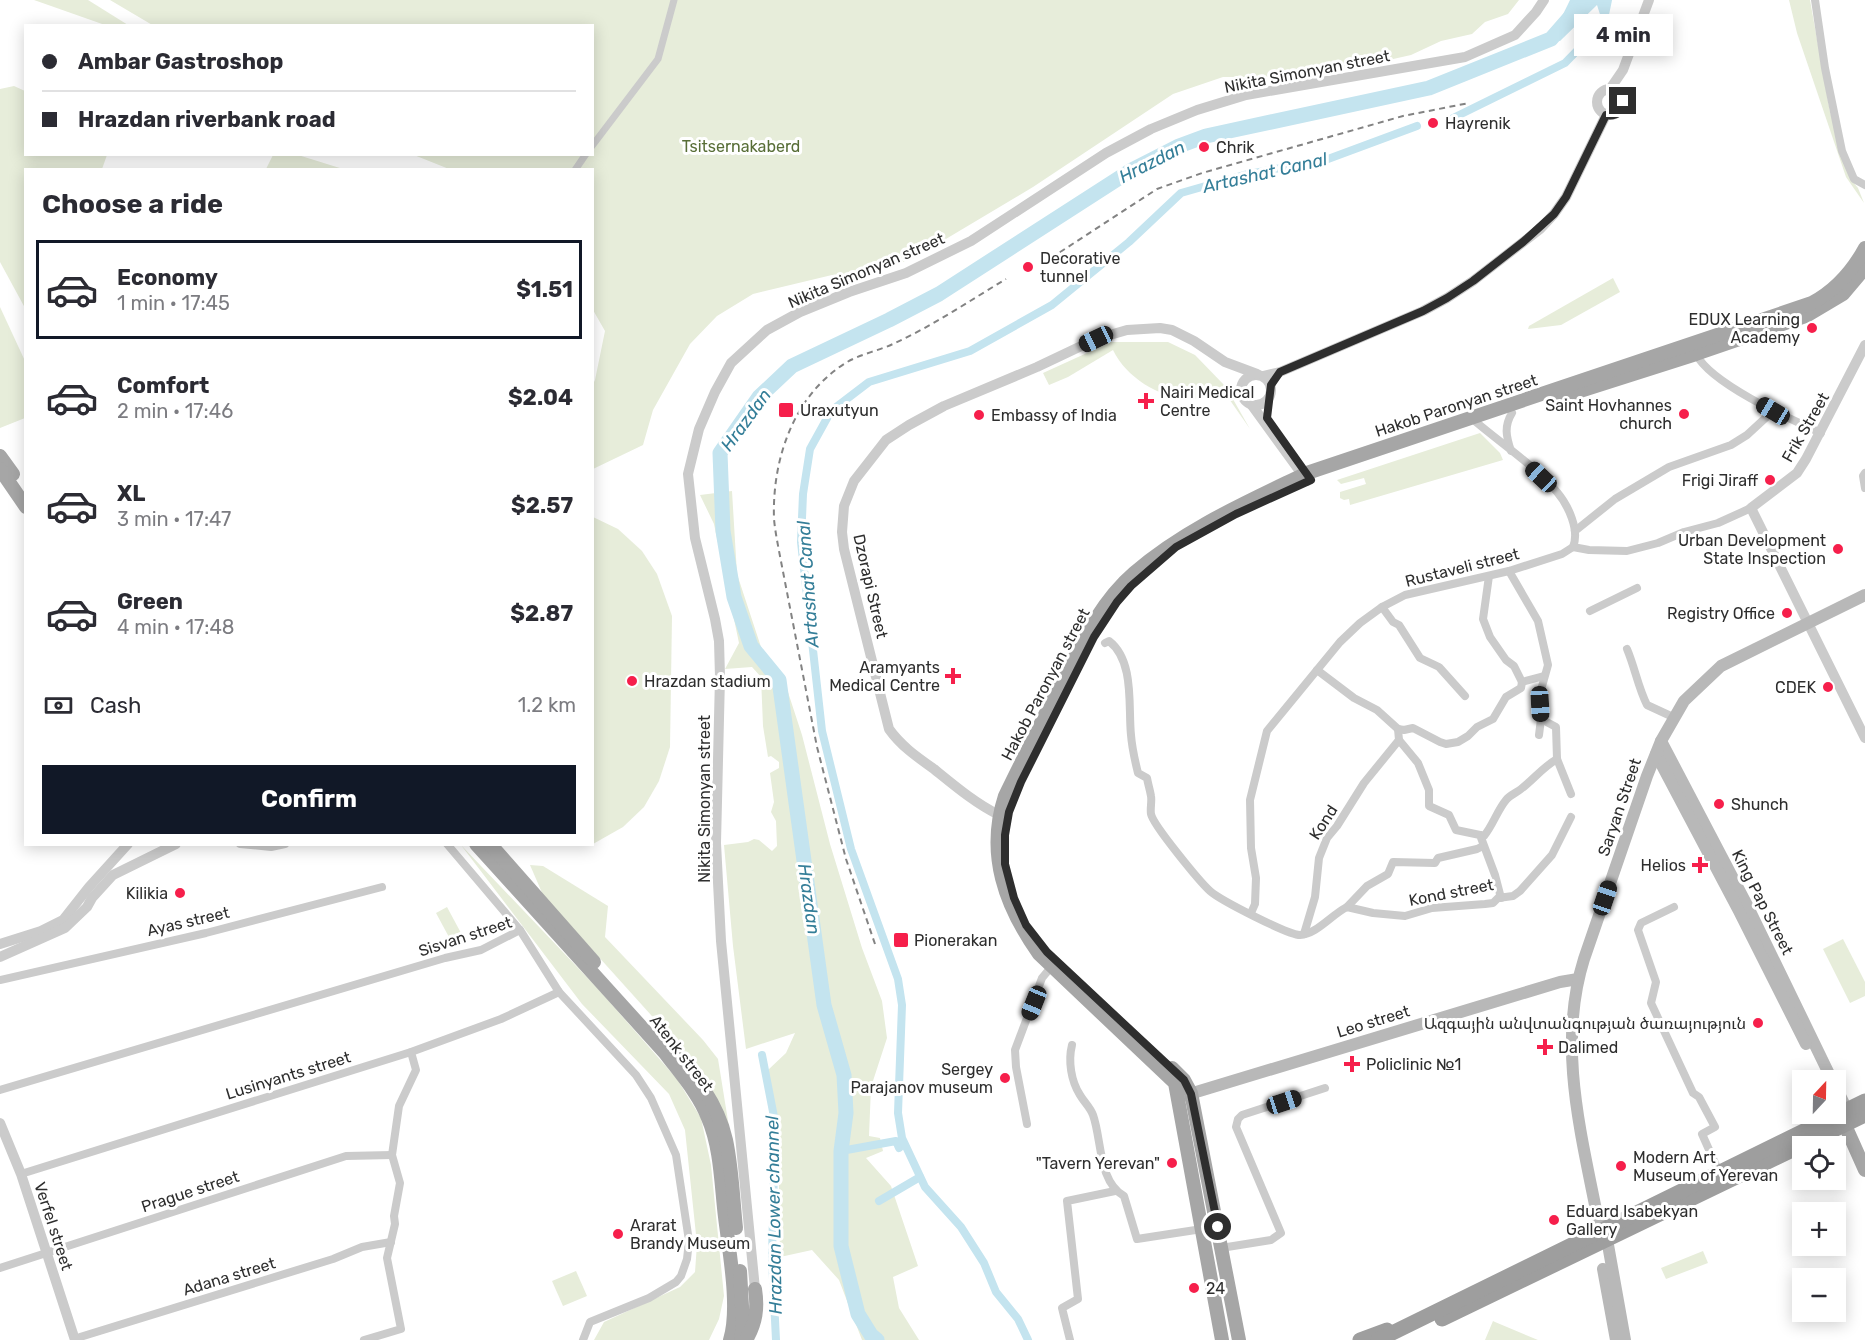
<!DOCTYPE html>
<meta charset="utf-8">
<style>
:root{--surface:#fff;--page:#f7f7f7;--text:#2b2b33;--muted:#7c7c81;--line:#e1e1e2;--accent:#111827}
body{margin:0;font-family:Rubik,"Noto Sans Armenian",sans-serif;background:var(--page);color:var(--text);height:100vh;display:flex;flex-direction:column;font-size:22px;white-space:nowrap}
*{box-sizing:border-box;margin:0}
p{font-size:20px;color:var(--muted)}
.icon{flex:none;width:33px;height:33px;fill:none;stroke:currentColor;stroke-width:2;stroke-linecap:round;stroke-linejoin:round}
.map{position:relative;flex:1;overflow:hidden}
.details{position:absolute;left:24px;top:168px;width:570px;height:678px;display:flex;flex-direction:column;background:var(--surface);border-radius:0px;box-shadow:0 3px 15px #0003}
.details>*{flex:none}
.guide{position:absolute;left:24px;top:24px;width:570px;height:132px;border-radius:0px;box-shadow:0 3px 15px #0003;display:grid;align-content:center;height:132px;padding:0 18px;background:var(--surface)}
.needle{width:39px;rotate:22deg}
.tools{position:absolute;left:1792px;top:1070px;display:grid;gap:12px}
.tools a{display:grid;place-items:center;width:54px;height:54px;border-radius:0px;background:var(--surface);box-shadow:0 3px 15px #0003;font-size:30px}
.end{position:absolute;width:27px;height:27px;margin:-14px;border:8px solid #2e2e2e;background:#fff;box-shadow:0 0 0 3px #fff}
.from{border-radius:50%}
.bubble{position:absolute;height:42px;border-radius:0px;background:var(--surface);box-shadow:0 3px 15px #0003;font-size:20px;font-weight:700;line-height:42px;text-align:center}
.car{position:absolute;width:18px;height:36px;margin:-18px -9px;border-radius:8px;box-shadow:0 0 4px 2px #0007;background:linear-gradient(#222 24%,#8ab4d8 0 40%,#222 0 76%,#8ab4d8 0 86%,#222 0)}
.guide b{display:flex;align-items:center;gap:21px;height:57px;font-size:22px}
.guide b+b{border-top:2px solid var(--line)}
.guide i{width:15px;height:15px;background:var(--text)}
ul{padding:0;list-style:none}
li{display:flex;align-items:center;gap:18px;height:99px;margin:0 12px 9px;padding:0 6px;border:3px solid transparent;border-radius:0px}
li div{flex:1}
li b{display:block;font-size:22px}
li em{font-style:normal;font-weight:700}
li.current{border-color:var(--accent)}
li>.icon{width:54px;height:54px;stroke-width:1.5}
h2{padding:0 18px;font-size:27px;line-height:72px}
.pay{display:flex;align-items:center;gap:15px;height:66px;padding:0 18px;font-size:22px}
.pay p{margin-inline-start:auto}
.cta{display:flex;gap:12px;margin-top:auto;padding:12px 18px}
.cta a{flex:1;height:69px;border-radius:0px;background:var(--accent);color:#fff;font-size:24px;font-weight:700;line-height:69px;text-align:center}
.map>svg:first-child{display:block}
</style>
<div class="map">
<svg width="1865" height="1340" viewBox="0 0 1865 1340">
<rect width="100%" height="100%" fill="#fff"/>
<g fill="#e7edda">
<path d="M34,0H88L128,25H105Z"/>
<path d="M110,0H1519L1508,14L1485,22L1472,34L1441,41L1411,55L1313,77H1223L1173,94L1033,187L914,258L869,274L832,275L753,294L717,316L690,344L653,410L643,445L593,469V384L595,380L605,331L593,310L592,170L449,169L414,155L592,154V26H154Z"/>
<path d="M1789,0H1810L1830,112L1853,182L1858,188L1864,203L1846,177L1797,33Z"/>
<path d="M14,86L25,91L26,154L107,155L102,169L26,170L25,308L0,262V89Z"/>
<path d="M273,155H298L343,169H266Z"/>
<path d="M1613,278L1620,292L1561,325L1528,329L1529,326Z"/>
<path d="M0,307L25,361V418L0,428Z"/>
<path d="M1111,342H1168L1195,355L1226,387L1250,429L1225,393C1213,395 1201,399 1188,399C1158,397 1126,377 1113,350L1068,377L1049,385L1043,373Z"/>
<path d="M1480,433L1500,453L1503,460L1350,505L1349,499L1344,500L1340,498V492L1366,484L1364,478L1341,484L1337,480Z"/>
<path d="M732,491L737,574L761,647L785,683L802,735L830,844L862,948L882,1001L887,1038L871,1087L869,1136L880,1138L883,1151L866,1158L891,1186L918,1266L893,1277L899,1308L919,1340H862L839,1280L812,1250L780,1257L778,1122L768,1070L786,1053L795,1033L746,1049L733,946L724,845L748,842L754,839L759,840L772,851L777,846L776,821L771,812L774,802L770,773L779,768V762L771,756L768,757L763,726L761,677L752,667L725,669L739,643L714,524L700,495Z"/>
<path d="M593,517L618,529L642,551L657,574L672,616L670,747L659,781L644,807L623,827L593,844Z"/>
<path d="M461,845L600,991L677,1079L701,1118L711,1165L724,1296L719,1319L709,1340H594L604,1322L680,1287L695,1272L697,1244L685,1130L669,1094L582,1004Z"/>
<path d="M530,865L543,866L608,906L605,937L703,1040L718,1059L729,1127L705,1075L543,895Z"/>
<path d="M447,907L461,933L450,939L436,913Z"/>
<path d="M1843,939L1865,982V996L1850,1003L1823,949Z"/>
<path d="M1703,1251L1708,1263L1666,1279L1661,1268Z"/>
<path d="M576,1271L587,1296L563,1306L552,1281Z"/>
<path d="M1493,1321L1495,1322L1538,1340H1485Z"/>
</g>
<path fill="#c4e4ef" d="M1570,0H1610L1603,24L1597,5L1560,41L1551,39Z"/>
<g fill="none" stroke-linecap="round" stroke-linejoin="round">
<g stroke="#c4e4ef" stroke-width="8">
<path d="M1449,120L1565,63L1603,24L1608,0"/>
<path d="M762,1055L775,1122L772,1259L776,1340"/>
<path d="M841,1151L896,1141L899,1148"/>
<path d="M879,1201L920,1177"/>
<path d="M1028,1340L1018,1319L996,1292L984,1263L961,1227L925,1187L902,1138L898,1113L902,1005L898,979L851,849L822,731L801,542L803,494L810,449L831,411L869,382L970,351L1052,305L1129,242L1181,193L1244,175L1328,159L1417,126"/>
</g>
<path stroke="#c4e4ef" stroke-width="15" d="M877,1340L871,1335L858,1314L841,1246V1151L846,1113L844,1075L824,1005L779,680L751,646L734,597L723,531L720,453L759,397L792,366L889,320L939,294L1130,171L1179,146L1206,136L1429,88L1551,39L1585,0"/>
<g stroke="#cbcbcb" stroke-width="7">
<path d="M592,146L658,59L674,0"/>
<path d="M575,170L586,154"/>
</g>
<g stroke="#cbcbcb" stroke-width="8">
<path d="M1815,0L1825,68L1842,151L1854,179L1865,185"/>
<path d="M1696,354C1711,384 1790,419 1821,433"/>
<path d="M1473,417L1476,422C1502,444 1535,466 1557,492C1568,505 1580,530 1573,547"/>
<path d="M1511,451C1506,436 1504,426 1512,413"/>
<path d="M1865,473L1863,476L1865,488"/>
<path d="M1575,531L1615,499L1669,467L1731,445L1747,435L1773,411"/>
<path d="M1509,571L1538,621L1548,665L1541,690V719L1539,735"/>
<path d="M1489,576L1483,619L1490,637L1506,660L1514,666L1522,682L1544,676"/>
<path d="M1382,607L1393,622L1399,625L1420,658L1439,667L1465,696"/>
<path d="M1590,611L1637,588"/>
<path d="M1105,643L1109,641C1135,661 1128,707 1131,735C1132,748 1135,761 1138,773L1147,778C1148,784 1150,790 1151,796C1152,801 1150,809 1151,814C1153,825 1200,882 1210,891C1220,900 1288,935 1300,935C1317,934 1331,915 1347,907L1373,913L1405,916L1432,908L1485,904L1493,903L1498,898L1513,896L1520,891L1552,855L1571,817"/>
<path d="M1627,649C1635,668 1638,687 1647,705L1673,717"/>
<path d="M1317,670L1354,698L1377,710L1398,729L1404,730L1413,728L1440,742L1446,744L1458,742L1468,736L1477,727L1493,719L1506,697L1521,688L1522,682"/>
<path d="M1541,719L1556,727L1557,759L1571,794"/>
<path d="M1399,740L1418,763L1429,790V806L1449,815L1456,830L1480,835L1495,875L1501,898"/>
<path d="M1480,835L1484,836C1493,825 1497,811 1506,800C1510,795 1516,793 1521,789C1534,779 1543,767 1557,759"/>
<path d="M240,844L271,847L285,844"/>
<path d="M447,844L520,930L559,992L636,1075L651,1098L676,1155L689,1241L687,1259L681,1276L676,1282L649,1298L590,1322L583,1340"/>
<path d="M1347,907L1367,886L1388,874L1393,862L1435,863L1438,858L1477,849L1483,846"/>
<path d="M1674,907L1641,923L1638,930L1656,982L1651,1003L1693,1093L1699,1097L1715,1127L1702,1134L1719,1172"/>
<path d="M1251,913L1255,904L1256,878L1251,848L1250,800L1267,731L1340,642L1360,623L1382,607L1405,595L1509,571L1562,554L1573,547L1589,550L1627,551L1658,543L1684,532L1718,523L1751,508"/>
<path d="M1304,934L1315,897L1319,858L1327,838L1337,826L1364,783L1399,740L1398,729"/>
<path d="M0,980L206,933L382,887"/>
<path d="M1072,1045C1068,1061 1071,1081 1080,1095C1084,1102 1090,1107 1093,1115C1102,1140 1098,1181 1124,1196L1137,1239L1202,1229"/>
<path d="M0,1090L445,958L481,950L520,930"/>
<path d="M1027,1124L1016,1067L1015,1050L1042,978L1052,966"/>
<path d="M21,1174L411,1052L501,1019L559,992"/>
<path d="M1221,1248L1271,1240L1281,1233L1236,1127L1238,1119L1242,1115L1325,1088"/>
<path d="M0,1268L346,1156L392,1155"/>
<path d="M77,1340L80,1337L333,1259L362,1247L391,1242"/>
<path d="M364,1340L401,1329L387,1258L395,1224L394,1216L400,1183L392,1155L399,1106L416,1070L411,1052"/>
<path d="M1070,1340L1062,1308L1078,1299L1067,1201L1115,1191"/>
</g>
<g stroke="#cbcbcb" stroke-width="10">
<circle cx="1610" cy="102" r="13"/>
<path d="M1610,89L1623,70L1649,0"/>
<path d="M1865,345L1806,459L1797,473L1751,508L1865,738"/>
<circle cx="1256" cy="390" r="15"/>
<path d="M1263,376L1280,372L1423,311L1447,298L1473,281L1540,229L1554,214L1566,197L1606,115"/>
<path d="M1251,404L1307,481"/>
<path d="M999,815C975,803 955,786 934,769C917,757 901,746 889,729L844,549L842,532L844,506L854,481L886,440L909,425L944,406L1037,367L1096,339L1127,330L1160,328L1172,330L1194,341L1225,362L1257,374"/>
<path d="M0,944L41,931L63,920L89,887L128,844"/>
<path d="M0,957L65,928L87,907L92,898L113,875L176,844"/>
<path d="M0,1123L21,1174L75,1340"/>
<path d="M755,1289L721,941L716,843L720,677L719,641L715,619L695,538L688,474L699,429L715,392L731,363L767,330L800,312L849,292L906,273L971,241L1106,153L1151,129L1197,110L1246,95L1465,57L1515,35L1536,12L1544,0"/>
</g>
<g stroke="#b8b8b8" stroke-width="12">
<path d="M1661,741L1748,907L1832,1080"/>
<path d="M1656,754L1739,911L1806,1044"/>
<path d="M1836,1087L1847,1110"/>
<path d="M1183,1096L1560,982L1578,979"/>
<path d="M1603,1269L1616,1340"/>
<path d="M1625,1340L1605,1228L1598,1220C1581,1133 1557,1045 1584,959L1647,776L1661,741L1684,701L1721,666L1865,595"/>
</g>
<g stroke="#a6a6a6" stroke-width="14">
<path d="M1561,397L1696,354L1806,316L1843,294L1865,268"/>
<path d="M0,456L13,474"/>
<path d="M0,469L26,507"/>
<path d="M476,844L665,1053C680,1073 699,1094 708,1118C721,1148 721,1184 725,1217C729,1251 740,1308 730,1340"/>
<path d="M490,844L594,962"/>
<path d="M669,1045C693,1072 718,1103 726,1140C732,1168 733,1199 736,1228"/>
<path d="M1172,1068L1184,1080L1191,1093L1239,1340"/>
<path d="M1840,1114L1865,1170"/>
<path d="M740,1271L743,1324L741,1340"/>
<path d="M746,1340C756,1323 758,1308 755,1289"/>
<path d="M1222,1340L1175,1083L1039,954C1005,906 986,854 1005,796C1022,761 1040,726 1057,690C1078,650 1099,603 1134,573C1185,529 1247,502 1307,473L1812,303C1836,290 1852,272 1865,248"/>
</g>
<g stroke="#9e9e9e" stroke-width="15">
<path d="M1442,1319L1865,1115"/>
<path d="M1360,1340L1387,1330"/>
<path d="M1378,1340L1865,1101"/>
</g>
<g stroke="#838383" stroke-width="2" stroke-dasharray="6 4.5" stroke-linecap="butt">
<path d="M1051,258L1157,189L1202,173L1403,116L1469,103"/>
<path d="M875,944L846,859L817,747L779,551C777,540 775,530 774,519C772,460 793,397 844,364C859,354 879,351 895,343C932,326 971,300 1006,279"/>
</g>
</g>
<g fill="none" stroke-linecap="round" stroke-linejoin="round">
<path stroke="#2e2e2e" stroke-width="8" d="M1218,1227L1191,1094L1184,1080L1047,952L1026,925L1014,898L1005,864V835L1009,812L1021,782L1094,637L1117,602L1131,586L1176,547L1236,514L1311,480L1267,418L1271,385L1280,372L1423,311L1447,298L1473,281L1523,242L1554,214L1566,197L1606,115C1616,117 1623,112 1623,101"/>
</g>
<g fill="#f61f4b" stroke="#fff" stroke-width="2">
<circle cx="1433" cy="123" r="6"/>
<circle cx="1204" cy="147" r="6"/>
<circle cx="1028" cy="267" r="6"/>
<circle cx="1812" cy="328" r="6"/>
<path d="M1143 392h6v6h6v6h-6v6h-6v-6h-6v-6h6z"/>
<rect x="778" y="402" width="16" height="16" rx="3"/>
<circle cx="1684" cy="414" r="6"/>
<circle cx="979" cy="415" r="6"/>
<circle cx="1770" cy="480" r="6"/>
<circle cx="1838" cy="549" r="6"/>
<circle cx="1787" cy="613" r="6"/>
<path d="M950 667h6v6h6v6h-6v6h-6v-6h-6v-6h6z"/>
<circle cx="632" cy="681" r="6"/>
<circle cx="1828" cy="687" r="6"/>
<circle cx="1719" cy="804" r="6"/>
<path d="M1697 856h6v6h6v6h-6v6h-6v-6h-6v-6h6z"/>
<circle cx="180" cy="893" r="6"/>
<rect x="893" y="932" width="16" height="16" rx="3"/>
<circle cx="1758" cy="1023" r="6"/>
<path d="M1542 1038h6v6h6v6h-6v6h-6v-6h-6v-6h6z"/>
<path d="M1349 1055h6v6h6v6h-6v6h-6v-6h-6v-6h6z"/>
<circle cx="1005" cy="1078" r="6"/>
<circle cx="1172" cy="1163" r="6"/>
<circle cx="1621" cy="1166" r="6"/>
<circle cx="1554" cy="1220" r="6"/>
<circle cx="618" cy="1234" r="6"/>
<circle cx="1194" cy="1288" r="6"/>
</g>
<g text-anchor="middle" stroke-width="6" stroke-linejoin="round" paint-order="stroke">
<g font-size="16" fill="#2e2e2e" stroke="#fff">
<text transform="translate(1307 71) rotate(-11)" y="6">Nikita Simonyan street</text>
<text transform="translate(866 270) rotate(-23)" y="6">Nikita Simonyan street</text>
<text transform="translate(1456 405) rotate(-18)" y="6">Hakob Paronyan street</text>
<text transform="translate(1805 427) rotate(-60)" y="6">Frik Street</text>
<text transform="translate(1462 567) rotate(-14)" y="6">Rustaveli street</text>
<text transform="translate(871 586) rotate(77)" y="6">Dzorapi Street</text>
<text transform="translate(1045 684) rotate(-62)" y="6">Hakob Paronyan street</text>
<text transform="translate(704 799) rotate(-90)" y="6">Nikita Simonyan street</text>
<text transform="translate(1619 807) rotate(-71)" y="6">Saryan Street</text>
<text transform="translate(1323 822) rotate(-57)" y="6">Kond</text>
<text transform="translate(1451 892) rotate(-11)" y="6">Kond street</text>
<text transform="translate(1763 902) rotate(63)" y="6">King Pap Street</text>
<text transform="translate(188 921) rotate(-13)" y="6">Ayas street</text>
<text transform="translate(465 936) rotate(-18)" y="6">Sisvan street</text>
<text transform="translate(1373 1021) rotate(-17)" y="6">Leo street</text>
<text transform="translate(682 1053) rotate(52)" y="6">Atenk street</text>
<text transform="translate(288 1075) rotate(-17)" y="6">Lusinyants street</text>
<text transform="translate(190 1191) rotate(-18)" y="6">Prague street</text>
<text transform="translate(54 1226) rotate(72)" y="6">Verfel street</text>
<text transform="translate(229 1276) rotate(-17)" y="6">Adana street</text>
</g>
<g font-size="16" fill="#2e2e2e" stroke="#fff" text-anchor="start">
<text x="1445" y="129">Hayrenik</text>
<text x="1216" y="153">Chrik</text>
<text x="1040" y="264">Decorative<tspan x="1040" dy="18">tunnel</tspan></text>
<text x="1800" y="325" text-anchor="end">EDUX Learning<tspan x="1800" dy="18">Academy</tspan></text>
<text x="1160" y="398">Nairi Medical<tspan x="1160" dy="18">Centre</tspan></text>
<text x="1672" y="411" text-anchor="end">Saint Hovhannes<tspan x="1672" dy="18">church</tspan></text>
<text x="800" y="416">Uraxutyun</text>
<text x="991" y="421">Embassy of India</text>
<text x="1758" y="486" text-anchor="end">Frigi Jiraff</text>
<text x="1826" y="546" text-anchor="end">Urban Development<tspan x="1826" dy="18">State Inspection</tspan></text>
<text x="1775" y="619" text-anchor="end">Registry Office</text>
<text x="940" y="673" text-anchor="end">Aramyants<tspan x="940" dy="18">Medical Centre</tspan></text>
<text x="644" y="687">Hrazdan stadium</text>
<text x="1816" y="693" text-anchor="end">CDEK</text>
<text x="1731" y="810">Shunch</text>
<text x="1686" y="871" text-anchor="end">Helios</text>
<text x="168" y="899" text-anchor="end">Kilikia</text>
<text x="914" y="946">Pionerakan</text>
<text x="1746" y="1029" text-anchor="end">Ազգային անվտանգության ծառայություն</text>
<text x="1558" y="1053">Dalimed</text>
<text x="1366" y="1070">Policlinic №1</text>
<text x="993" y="1075" text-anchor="end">Sergey<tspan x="993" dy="18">Parajanov museum</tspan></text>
<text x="1633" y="1163">Modern Art<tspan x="1633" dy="18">Museum of Yerevan</tspan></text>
<text x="1160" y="1169" text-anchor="end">"Tavern Yerevan"</text>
<text x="1566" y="1217">Eduard Isabekyan<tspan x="1566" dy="18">Gallery</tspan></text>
<text x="630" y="1231">Ararat<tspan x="630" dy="18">Brandy Museum</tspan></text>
<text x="1206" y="1294">24</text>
</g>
<g font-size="16" fill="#586e37" stroke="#fff">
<text x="741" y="152">Tsitsernakaberd</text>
</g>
<g font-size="18" font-style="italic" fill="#347e98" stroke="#fff">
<text transform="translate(1152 162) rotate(-27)" y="6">Hrazdan</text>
<text transform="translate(1265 173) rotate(-13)" y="6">Artashat Canal</text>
<text transform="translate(746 420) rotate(-54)" y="6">Hrazdan</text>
<text transform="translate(808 584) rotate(-94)" y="6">Artashat Canal</text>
<text transform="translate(809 899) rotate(82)" y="6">Hrazdan</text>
<text transform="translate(774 1215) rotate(-91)" y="6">Hrazdan Lower channel</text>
</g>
</g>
</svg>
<div class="tools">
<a><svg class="needle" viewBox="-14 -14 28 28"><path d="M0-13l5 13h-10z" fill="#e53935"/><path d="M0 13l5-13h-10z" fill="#7c7c81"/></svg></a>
<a><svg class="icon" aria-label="locate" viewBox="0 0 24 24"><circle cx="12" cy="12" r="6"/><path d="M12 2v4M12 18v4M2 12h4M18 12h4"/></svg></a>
<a>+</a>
<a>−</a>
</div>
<i class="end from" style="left:1218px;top:1227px"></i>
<i class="end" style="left:1623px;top:101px"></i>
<div class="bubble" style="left:1574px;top:14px;width:99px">4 min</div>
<i class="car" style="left:1096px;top:339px;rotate:245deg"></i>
<i class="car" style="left:1773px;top:411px;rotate:301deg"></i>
<i class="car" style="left:1541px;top:477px;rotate:313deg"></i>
<i class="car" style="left:1540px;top:704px;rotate:177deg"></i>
<i class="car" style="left:1605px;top:898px;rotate:19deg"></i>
<i class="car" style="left:1034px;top:1003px;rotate:202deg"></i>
<i class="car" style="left:1284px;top:1102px;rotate:72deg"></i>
<div class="guide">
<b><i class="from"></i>Ambar Gastroshop</b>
<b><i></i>Hrazdan riverbank road</b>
</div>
<section class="details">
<h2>Choose a ride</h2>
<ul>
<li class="current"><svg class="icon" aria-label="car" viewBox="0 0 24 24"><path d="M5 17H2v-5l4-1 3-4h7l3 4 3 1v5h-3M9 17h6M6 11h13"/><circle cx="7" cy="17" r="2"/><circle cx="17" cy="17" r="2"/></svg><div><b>Economy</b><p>1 min · 17:45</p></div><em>$1.51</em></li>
<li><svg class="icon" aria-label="car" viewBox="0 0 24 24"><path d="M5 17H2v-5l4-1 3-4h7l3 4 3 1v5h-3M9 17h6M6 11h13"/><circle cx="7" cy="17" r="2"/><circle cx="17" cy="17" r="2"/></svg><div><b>Comfort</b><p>2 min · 17:46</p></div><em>$2.04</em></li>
<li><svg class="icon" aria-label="car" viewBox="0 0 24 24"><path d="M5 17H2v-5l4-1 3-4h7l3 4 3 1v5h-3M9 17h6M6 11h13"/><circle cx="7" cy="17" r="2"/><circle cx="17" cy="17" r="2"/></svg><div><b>XL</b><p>3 min · 17:47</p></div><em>$2.57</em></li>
<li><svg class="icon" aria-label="car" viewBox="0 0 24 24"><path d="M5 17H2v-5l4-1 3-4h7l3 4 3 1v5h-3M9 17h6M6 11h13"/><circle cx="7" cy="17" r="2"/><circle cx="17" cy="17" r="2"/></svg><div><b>Green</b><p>4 min · 17:48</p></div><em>$2.87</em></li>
</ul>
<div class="pay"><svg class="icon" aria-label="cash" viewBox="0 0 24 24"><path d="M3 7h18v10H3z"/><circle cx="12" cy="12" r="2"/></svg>Cash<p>1.2 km</p></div>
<div class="cta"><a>Confirm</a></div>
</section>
</div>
